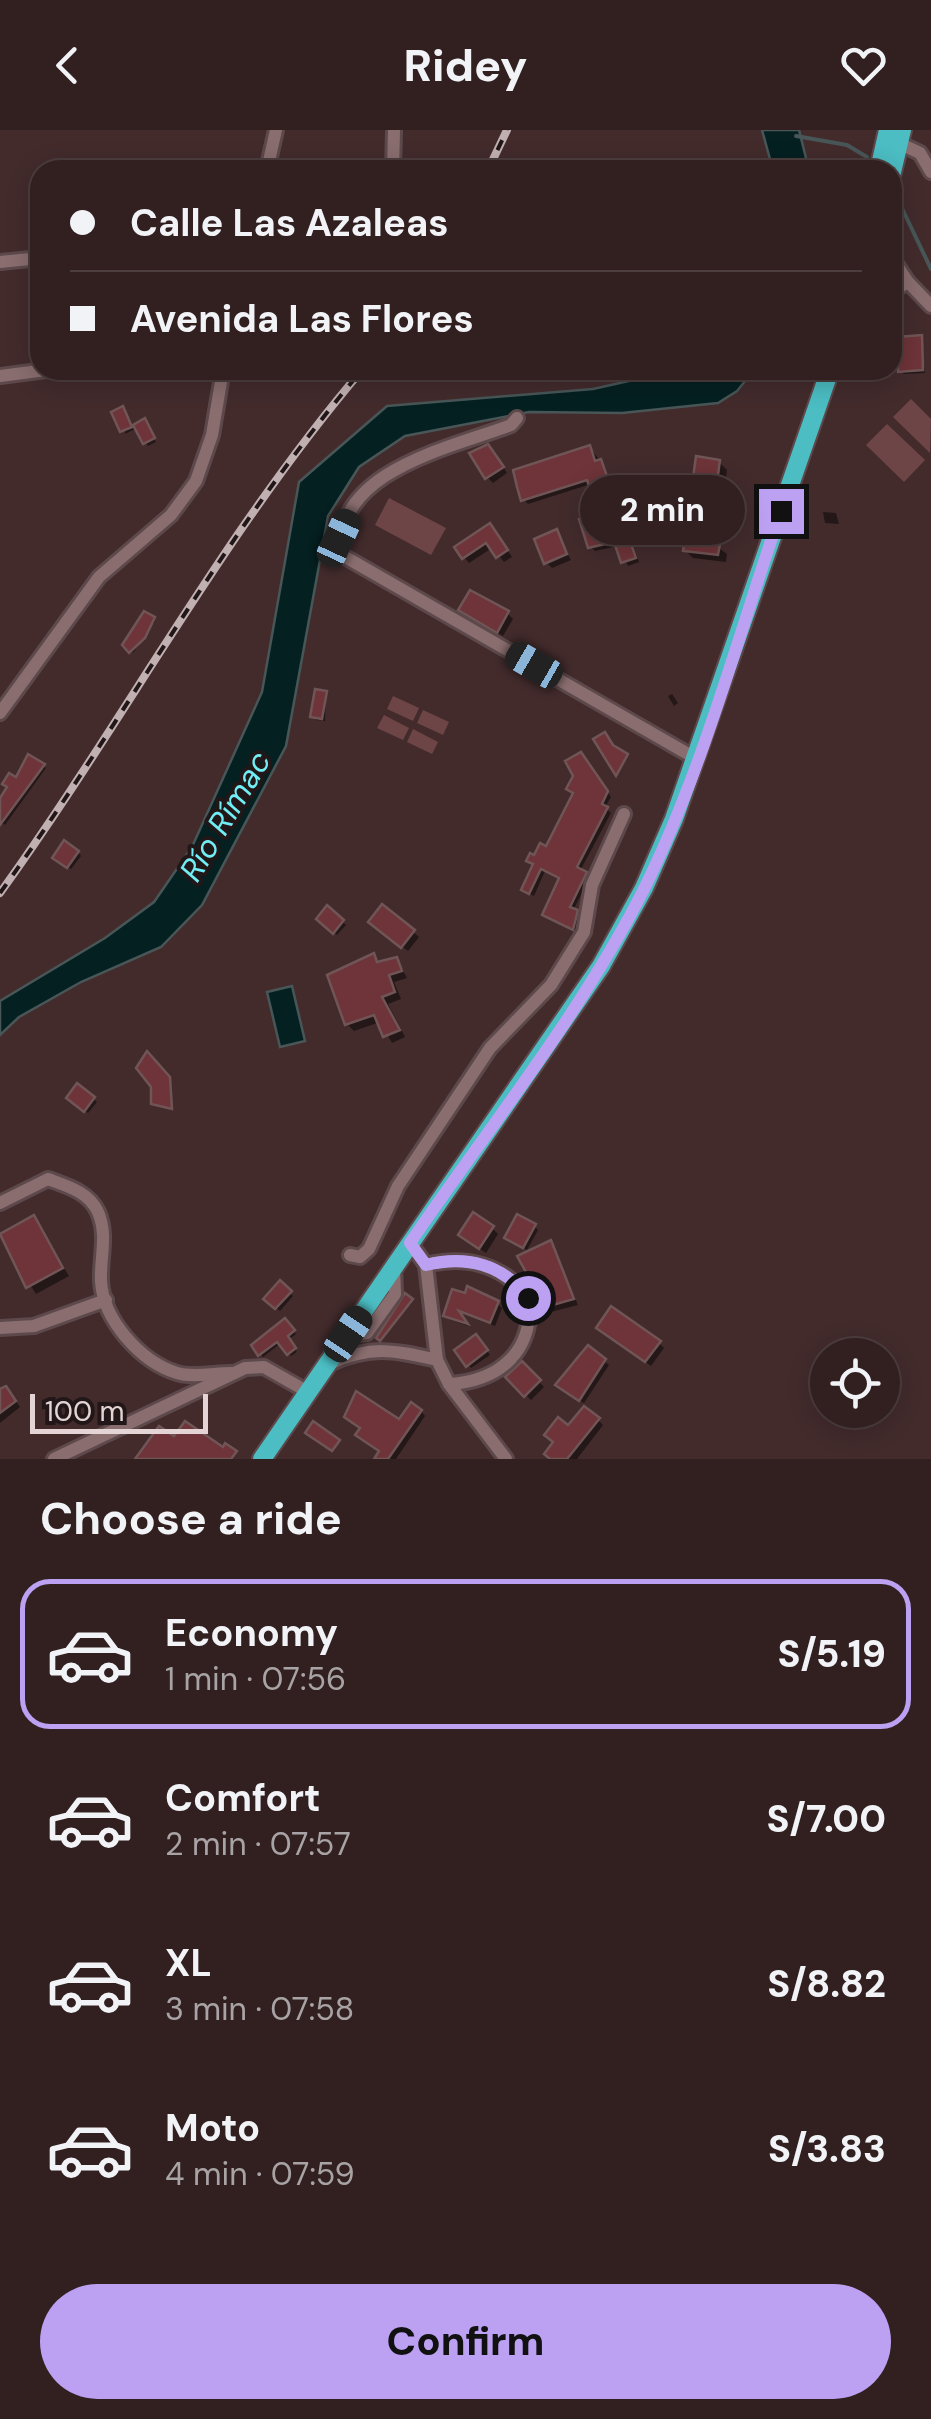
<!DOCTYPE html>
<meta charset="utf-8">
<style>
:root{--surface:#322021;--page:#3a282a;--text:#f1f3f6;--muted:#a8a3a5;--line:#4d3e3f;--accent:#bca0f2}
body{margin:0;font-family:"DM Sans",sans-serif;background:var(--page);color:var(--text);height:100vh;display:flex;flex-direction:column;font-size:38px;white-space:nowrap}
*{box-sizing:border-box;margin:0}
p{font-size:32px;color:var(--muted)}
.icon{flex:none;width:55px;height:55px;fill:none;stroke:currentColor;stroke-width:2;stroke-linecap:round;stroke-linejoin:round}
.map{position:relative;height:1329px;overflow:hidden}
.sheet{display:flex;flex-direction:column;background:var(--surface);flex:1}
.sheet>*{flex:none}
.top-card{position:absolute;left:30px;top:30px;width:872px;height:220px;border-radius:30px;box-shadow:0 5px 25px #0003,0 0 0 2px var(--line);display:grid;align-content:center;height:220px;padding:0 40px;background:var(--surface)}
.fabs{position:absolute;left:810px;top:1208px;display:grid;gap:20px}
.fabs a{display:grid;place-items:center;width:90px;height:90px;border-radius:50%;background:var(--surface);box-shadow:0 5px 25px #0003,0 0 0 2px var(--line);font-size:50px}
.scale{position:absolute;left:30px;bottom:25px;width:178px;box-sizing:border-box;padding-left:10px;border:5px solid #e4d4d5;border-top:0;font-size:28px;line-height:35px;white-space:nowrap;color:#e4d4d5;-webkit-text-stroke:8px #221718;paint-order:stroke}
.end{position:absolute;width:45px;height:45px;margin:-22px;border:12px solid #bca0f2;background:#111;box-shadow:0 0 0 5px #111}
.from{border-radius:50%}
.bubble{position:absolute;height:70px;border-radius:35px;background:var(--surface);box-shadow:0 5px 25px #0003,0 0 0 2px var(--line);font-size:32px;font-weight:800;line-height:70px;text-align:center}
.car{position:absolute;width:30px;height:60px;margin:-30px -15px;border-radius:12px;box-shadow:0 0 8px 2px #0007;background:linear-gradient(#222 24%,#8ab4d8 0 40%,#222 0 76%,#8ab4d8 0 86%,#222 0)}
.top-card b{display:flex;align-items:center;gap:35px;height:95px;font-size:38px}
.top-card b+b{border-top:2px solid var(--line)}
.top-card i{width:25px;height:25px;background:var(--text)}
ul{padding:0;list-style:none}
li{display:flex;align-items:center;gap:30px;height:150px;margin:0 20px 15px;padding:0 20px;border:5px solid transparent;border-radius:30px}
li div{flex:1}
li b{display:block;font-size:38px}
li em{font-style:normal;font-weight:800}
li.on{border-color:var(--accent)}
li>.icon{width:90px;height:90px;stroke-width:1.5}
h2{padding:0 40px;font-size:45px;line-height:120px}
.button{display:flex;gap:20px;margin-top:auto;padding:20px 40px}
.button a{flex:1;height:115px;border-radius:60px;background:var(--accent);color:#111;font-size:40px;font-weight:800;line-height:115px;text-align:center}
header{display:flex;justify-content:space-between;align-items:center;height:130px;padding:0 40px;background:var(--surface);font-size:45px;font-weight:800}
.map>svg:first-child{display:block}
</style>
<header><svg class="icon" aria-label="back" viewBox="0 0 24 24"><path d="M15 5l-7 7 7 7"/></svg>Ridey<svg class="icon" aria-label="heart" viewBox="0 0 24 24"><path d="M12 20l-8-8c-3-5 5-10 8-4 3-6 11-1 8 4z"/></svg></header>
<div class="map">
<svg width="931" height="1329" viewBox="0 0 931 1329">
<rect width="100%" height="100%" fill="#432b2c"/>
<g fill="#6e4547">
<path d="M911,269L931,289L930,323L893,287Z"/>
<path d="M887,294L925,330L904,352L866,315Z"/>
<path d="M389,368L446,398L431,425L375,395Z"/>
<path d="M393,566L419,578L413,591L387,579Z"/>
<path d="M423,580L449,592L443,605L417,593Z"/>
<path d="M384,585L409,598L403,610L377,598Z"/>
<path d="M413,599L438,612L432,624L407,612Z"/>
</g>
<g fill="#052021" stroke="#485657" stroke-width="2.5">
<path d="M762,0H799L809,40H773Z"/>
<path d="M678,240H754L737,261L718,273L622,283L529,282L405,306L359,337L328,386L286,616L202,775L161,817L81,852L19,887L0,905V871L105,808L154,772L192,717L262,562L299,352L387,276L593,259Z"/>
<path d="M292,856L305,911L280,917L267,862Z"/>
</g>
<g fill="#0007">
<path d="M921,208L925,243L904,244L901,241Z"/>
<path d="M385,240H397L398,241L388,251L381,244Z"/>
<path d="M126,283L132,298L144,291L156,312L148,316L137,298L125,304Z"/>
<path d="M590,318L605,337L639,432L628,436L618,416L595,421L590,416L601,385L591,354L528,374L523,369Z"/>
<path d="M494,322L507,343L493,353L487,347Z"/>
<path d="M719,332L727,340L716,416L727,424L726,432L693,428L685,420Z"/>
<path d="M823,382L836,383L839,394L825,393Z"/>
<path d="M495,402L512,427L504,432L492,418L469,433L464,427Z"/>
<path d="M556,402L571,430L552,438L546,432Z"/>
<path d="M461,480L507,483L513,489L503,506Z"/>
<path d="M145,484L155,491L133,523L125,514Z"/>
<path d="M326,563L325,591L316,590L313,586Z"/>
<path d="M672,564L678,573L674,576L668,566Z"/>
<path d="M584,629L611,667L605,677L611,683L580,741L589,748L573,781L580,787L577,801L545,785L561,749L545,741L534,766L528,763L535,728L547,719L575,664Z"/>
<path d="M44,636L46,638L5,695L0,692V672L16,651Z"/>
<path d="M78,722L81,726L71,739L59,731Z"/>
<path d="M328,779L346,795L337,805L319,789Z"/>
<path d="M377,797L413,802L419,807L408,821Z"/>
<path d="M373,826L381,833L397,830L407,848L394,852L401,869L388,874L405,907L392,913L380,892L354,901L347,894Z"/>
<path d="M78,957L97,972L88,983L69,968Z"/>
<path d="M33,1088L69,1146L36,1164L0,1106Z"/>
<path d="M534,1096L538,1100L527,1120L510,1111Z"/>
<path d="M492,1098L498,1104L486,1123L467,1110Z"/>
<path d="M551,1113L578,1175L547,1183L542,1178Z"/>
<path d="M280,1154L293,1166L280,1181L267,1169Z"/>
<path d="M453,1162L497,1173L502,1178L495,1196L458,1182L468,1196L451,1190L446,1186Z"/>
<path d="M285,1192L296,1204L288,1210L297,1222L291,1226L281,1213L263,1227L254,1216Z"/>
<path d="M605,1203L659,1213L664,1218L651,1236Z"/>
<path d="M479,1210L490,1225L471,1238L457,1221Z"/>
<path d="M588,1219L609,1235L584,1273L563,1260Z"/>
<path d="M522,1234L544,1257L531,1270L508,1247Z"/>
<path d="M0,1263L11,1264L20,1277L0,1293Z"/>
<path d="M421,1281L425,1286L396,1329H377Z"/>
<path d="M598,1290L603,1295L577,1329H552L569,1299Z"/>
</g>
<g fill="none" stroke-linecap="round" stroke-linejoin="round">
<g stroke="#485657" stroke-width="4">
<path d="M796,6L847,15L867,27"/>
<path d="M899,72L931,139"/>
</g>
</g>
<g fill="#6e3439" stroke="#705556" stroke-width="2.5">
<path d="M922,205L923,240L898,242L897,207Z"/>
<path d="M123,276L132,297L120,302L111,282Z"/>
<path d="M145,288L155,308L143,314L133,295Z"/>
<path d="M488,314L504,337L485,349L469,323Z"/>
<path d="M590,315L595,331L601,329L636,428L621,433L614,412L588,418L579,389L598,383L587,350L521,371L517,357L513,340Z"/>
<path d="M696,326L720,330L709,412L720,414L718,425L683,421Z"/>
<path d="M490,393L508,420L496,428L486,413L462,429L454,417Z"/>
<path d="M557,399L567,424L544,434L534,409Z"/>
<path d="M470,460L509,481L497,503L458,480Z"/>
<path d="M144,481L155,487L145,508L129,523L122,515Z"/>
<path d="M315,559L327,561L322,589L310,587Z"/>
<path d="M605,602L613,615L628,624L616,646L593,609Z"/>
<path d="M581,622L608,661L602,674L608,677L577,737L587,742L570,777L578,780L573,800L542,785L559,748L541,739L529,764L521,760L533,734L526,731L530,723L534,725L540,713L546,716L573,663L566,659L573,646L565,631Z"/>
<path d="M28,624L45,634L0,695V668L7,657L2,654L9,643L16,647Z"/>
<path d="M64,710L79,721L67,738L52,728Z"/>
<path d="M382,774L415,800L401,818L368,792Z"/>
<path d="M327,775L344,790L333,804L316,789Z"/>
<path d="M374,823L377,832L397,827L402,841L389,845L395,862L382,867L400,900L383,907L374,885L345,895L327,845Z"/>
<path d="M147,921L170,947L172,979L151,974V957L136,938Z"/>
<path d="M77,953L95,967L84,982L66,968Z"/>
<path d="M473,1082L494,1096L479,1119L458,1105Z"/>
<path d="M517,1084L536,1094L523,1118L504,1108Z"/>
<path d="M34,1085L63,1138L26,1158L0,1104Z"/>
<path d="M551,1110L574,1169L539,1179L537,1162L517,1126Z"/>
<path d="M280,1150L292,1161L275,1179L263,1169Z"/>
<path d="M467,1156L499,1171L490,1193L459,1181L468,1194L443,1186L452,1159L465,1163Z"/>
<path d="M405,1163L413,1169L380,1211L376,1208Z"/>
<path d="M611,1176L661,1211L645,1232L596,1198Z"/>
<path d="M285,1188L295,1200L288,1206L296,1218L287,1225L277,1212L258,1226L251,1215Z"/>
<path d="M476,1204L488,1220L466,1237L454,1220Z"/>
<path d="M588,1215L606,1229L579,1271L555,1255Z"/>
<path d="M522,1231L541,1250L524,1267L505,1247Z"/>
<path d="M6,1256L16,1271L0,1283V1259Z"/>
<path d="M356,1261L399,1289L411,1272L422,1280L388,1329H374L379,1321L355,1305L360,1298L344,1287Z"/>
<path d="M584,1276L600,1288L567,1329H550L544,1324L553,1312L544,1305L558,1287L568,1295Z"/>
<path d="M185,1291L223,1317L225,1313L237,1321L231,1329H135L159,1296L174,1306Z"/>
<path d="M313,1291L340,1310L332,1321L305,1303Z"/>
</g>
<g fill="none" stroke-linecap="round" stroke-linejoin="round">
<defs>
<g id="minor">
<path d="M892,10L920,23L931,42"/>
<path d="M267,40L276,0"/>
<path d="M393,40L394,0"/>
<path d="M892,128L908,152L892,161"/>
<path d="M0,132L40,128"/>
<path d="M908,152L931,176"/>
<path d="M0,246L46,240"/>
<path d="M517,288L511,295C451,318 335,340 340,424L695,628"/>
<path d="M0,583L99,447L171,385L196,351L212,305L223,240"/>
<path d="M0,1073L48,1049C67,1056 89,1062 98,1082C108,1105 100,1127 101,1151C103,1190 141,1232 177,1243C192,1248 215,1243 231,1243"/>
<path d="M410,1113L426,1135L437,1230"/>
<path d="M350,1125L360,1127L369,1119L398,1056L490,918L551,855L584,802L592,755L624,684"/>
<path d="M426,1135C466,1125 502,1134 529,1168C534,1221 500,1251 449,1254"/>
<path d="M0,1198L34,1196L106,1170"/>
<path d="M348,1205L367,1203L395,1164L394,1136"/>
<path d="M329,1234C371,1215 394,1220 437,1230L449,1254L506,1329"/>
<path d="M54,1329L245,1238L264,1237L308,1262"/>
</g>
<g id="highway">
<path d="M879,40L888,0"/>
<path d="M892,42L902,0"/>
<path d="M262,1329L601,836L644,758L674,689L830,240"/>
</g>
</defs>
<use href="#minor" stroke="#5d494b" stroke-width="18"/>
<use href="#highway" stroke="#5d494b" stroke-width="22"/>
<use href="#minor" stroke="#8a6e6f" stroke-width="12"/>
<use href="#highway" stroke="#4bbdc3" stroke-width="18"/>
<defs>
<g id="rail">
<path d="M488,40L507,0"/>
<path d="M0,763C124,591 224,402 362,240"/>
</g>
</defs>
<use href="#rail" stroke="#c1b0b1" stroke-width="8"/>
<use href="#rail" stroke="#221718" stroke-width="4" stroke-dasharray="11" stroke-linecap="butt"/>
</g>
<g fill="none" stroke-linecap="round" stroke-linejoin="round">
<path stroke="#bca0f2" stroke-width="12" d="M528,1168C503,1134 466,1125 426,1135L410,1113C489,997 581,884 644,759C703,640 738,506 781,381"/>
</g>
<g text-anchor="middle" stroke-width="8" stroke-linejoin="round" paint-order="stroke">
<g font-size="32" font-style="italic" fill="#70eef4" stroke="#221718">
<text transform="translate(225 686) rotate(-59)" y="11">Río Rímac</text>
</g>
</g>
</svg>
<div class="fabs">
<a><svg class="icon" aria-label="locate" viewBox="0 0 24 24"><circle cx="12" cy="12" r="6"/><path d="M12 2v4M12 18v4M2 12h4M18 12h4"/></svg></a>
</div>
<div class="scale">100 m</div>
<i class="end from" style="left:528px;top:1168px"></i>
<i class="end" style="left:781px;top:381px"></i>
<div class="bubble" style="left:580px;top:345px;width:165px">2 min</div>
<i class="car" style="left:339px;top:408px;rotate:25deg"></i>
<i class="car" style="left:534px;top:535px;rotate:300deg"></i>
<i class="car" style="left:348px;top:1204px;rotate:34deg"></i>
<div class="top-card">
<b><i class="from"></i>Calle Las Azaleas</b>
<b><i></i>Avenida Las Flores</b>
</div>
</div>
<section class="sheet">
<h2>Choose a ride</h2>
<ul>
<li class="on"><svg class="icon" aria-label="car" viewBox="0 0 24 24"><path d="M5 17H2v-5l4-1 3-4h7l3 4 3 1v5h-3M9 17h6M6 11h13"/><circle cx="7" cy="17" r="2"/><circle cx="17" cy="17" r="2"/></svg><div><b>Economy</b><p>1 min · 07:56</p></div><em>S/5.19</em></li>
<li><svg class="icon" aria-label="car" viewBox="0 0 24 24"><path d="M5 17H2v-5l4-1 3-4h7l3 4 3 1v5h-3M9 17h6M6 11h13"/><circle cx="7" cy="17" r="2"/><circle cx="17" cy="17" r="2"/></svg><div><b>Comfort</b><p>2 min · 07:57</p></div><em>S/7.00</em></li>
<li><svg class="icon" aria-label="car" viewBox="0 0 24 24"><path d="M5 17H2v-5l4-1 3-4h7l3 4 3 1v5h-3M9 17h6M6 11h13"/><circle cx="7" cy="17" r="2"/><circle cx="17" cy="17" r="2"/></svg><div><b>XL</b><p>3 min · 07:58</p></div><em>S/8.82</em></li>
<li><svg class="icon" aria-label="car" viewBox="0 0 24 24"><path d="M5 17H2v-5l4-1 3-4h7l3 4 3 1v5h-3M9 17h6M6 11h13"/><circle cx="7" cy="17" r="2"/><circle cx="17" cy="17" r="2"/></svg><div><b>Moto</b><p>4 min · 07:59</p></div><em>S/3.83</em></li>
</ul>
<div class="button"><a>Confirm</a></div>
</section>
